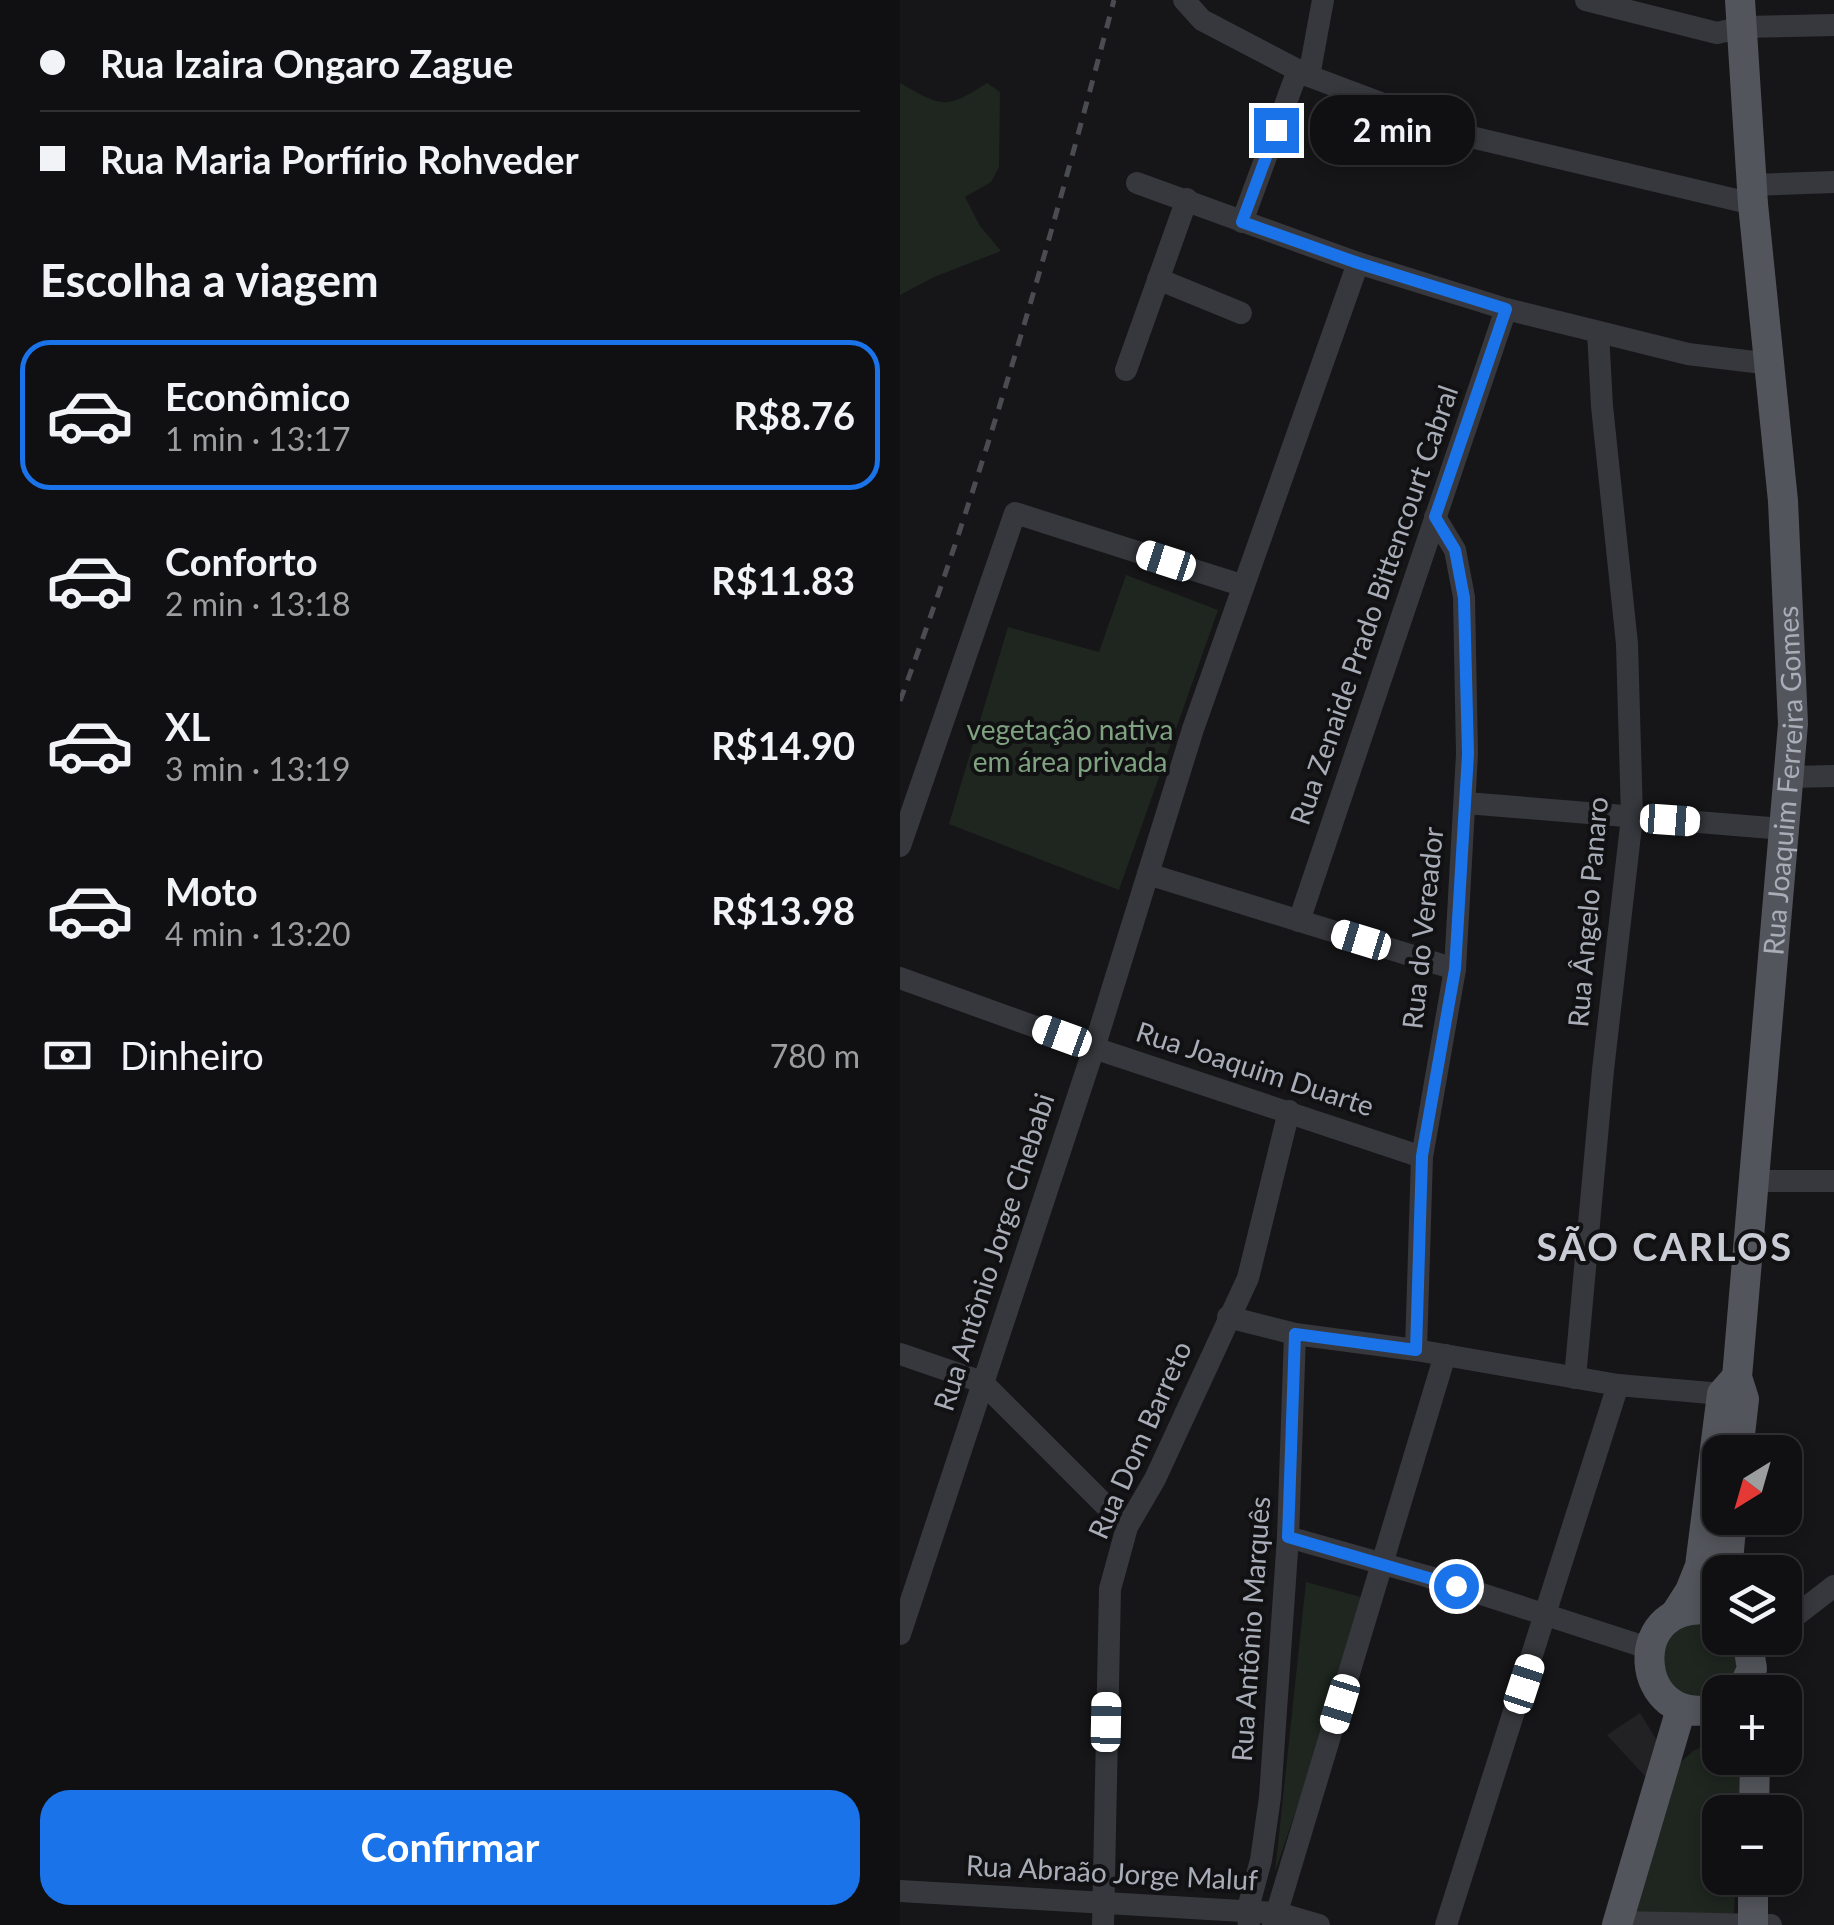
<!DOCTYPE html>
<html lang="pt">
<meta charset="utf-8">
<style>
:root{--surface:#101012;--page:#19191b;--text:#f1f3f6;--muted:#9c9d9f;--line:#303032;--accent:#1a73e8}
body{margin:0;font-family:Lato,sans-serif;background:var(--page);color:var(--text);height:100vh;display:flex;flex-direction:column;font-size:38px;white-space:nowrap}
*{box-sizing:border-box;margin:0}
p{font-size:32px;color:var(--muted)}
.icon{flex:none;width:55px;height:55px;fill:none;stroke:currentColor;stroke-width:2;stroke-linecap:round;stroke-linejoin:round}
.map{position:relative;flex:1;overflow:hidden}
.side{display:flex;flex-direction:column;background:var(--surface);width:900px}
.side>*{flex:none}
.top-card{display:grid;align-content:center;height:220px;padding:0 40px;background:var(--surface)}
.needle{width:65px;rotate:217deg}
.fabs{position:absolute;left:802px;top:1435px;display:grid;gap:20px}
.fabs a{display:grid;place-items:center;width:100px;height:100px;border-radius:20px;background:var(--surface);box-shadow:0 5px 15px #0003,0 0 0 2px var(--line);font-size:50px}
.end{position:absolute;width:45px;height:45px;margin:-22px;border:12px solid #1a73e8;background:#fff;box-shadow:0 0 0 5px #fff}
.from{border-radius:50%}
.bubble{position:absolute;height:70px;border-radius:30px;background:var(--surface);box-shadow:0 5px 15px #0003,0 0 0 2px var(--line);font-size:32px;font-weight:700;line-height:70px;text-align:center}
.car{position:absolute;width:30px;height:60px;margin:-30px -15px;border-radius:12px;box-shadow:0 0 8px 2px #0007;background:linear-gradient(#fff 24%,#345 0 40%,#fff 0 76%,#345 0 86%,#fff 0)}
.top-card b{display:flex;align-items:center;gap:35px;height:95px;font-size:38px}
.top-card b+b{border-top:2px solid var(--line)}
.top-card i{width:25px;height:25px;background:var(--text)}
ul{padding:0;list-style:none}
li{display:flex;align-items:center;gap:30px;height:150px;margin:0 20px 15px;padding:0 20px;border:5px solid transparent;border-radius:30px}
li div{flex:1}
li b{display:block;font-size:38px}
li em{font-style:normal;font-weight:700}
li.on{border-color:var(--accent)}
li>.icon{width:90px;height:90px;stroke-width:1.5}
h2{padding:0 40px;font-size:45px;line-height:120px}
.pay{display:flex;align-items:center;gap:25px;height:110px;padding:0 40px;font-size:38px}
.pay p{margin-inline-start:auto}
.button{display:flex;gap:20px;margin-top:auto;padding:20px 40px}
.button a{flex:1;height:115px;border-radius:30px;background:var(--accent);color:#fff;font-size:40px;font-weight:700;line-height:115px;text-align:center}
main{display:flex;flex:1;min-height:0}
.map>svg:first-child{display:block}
</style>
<main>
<section class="side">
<div class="top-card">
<b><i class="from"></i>Rua Izaira Ongaro Zague</b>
<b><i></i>Rua Maria Porfírio Rohveder</b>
</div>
<h2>Escolha a viagem</h2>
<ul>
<li class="on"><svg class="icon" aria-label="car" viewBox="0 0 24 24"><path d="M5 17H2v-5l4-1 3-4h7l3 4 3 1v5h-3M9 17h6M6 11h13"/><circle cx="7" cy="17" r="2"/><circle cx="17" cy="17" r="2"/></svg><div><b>Econômico</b><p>1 min · 13:17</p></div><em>R$8.76</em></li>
<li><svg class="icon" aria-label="car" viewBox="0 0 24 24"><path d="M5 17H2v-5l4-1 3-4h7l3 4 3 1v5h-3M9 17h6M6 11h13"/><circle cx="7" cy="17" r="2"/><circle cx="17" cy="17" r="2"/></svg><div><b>Conforto</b><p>2 min · 13:18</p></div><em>R$11.83</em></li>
<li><svg class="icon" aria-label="car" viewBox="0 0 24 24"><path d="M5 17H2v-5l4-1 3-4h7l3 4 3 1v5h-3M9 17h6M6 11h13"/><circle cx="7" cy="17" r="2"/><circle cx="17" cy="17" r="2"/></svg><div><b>XL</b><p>3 min · 13:19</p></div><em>R$14.90</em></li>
<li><svg class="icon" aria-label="car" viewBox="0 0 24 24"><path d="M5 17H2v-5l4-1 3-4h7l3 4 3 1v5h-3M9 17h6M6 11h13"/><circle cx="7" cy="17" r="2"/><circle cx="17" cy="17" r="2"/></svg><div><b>Moto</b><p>4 min · 13:20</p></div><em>R$13.98</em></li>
</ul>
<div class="pay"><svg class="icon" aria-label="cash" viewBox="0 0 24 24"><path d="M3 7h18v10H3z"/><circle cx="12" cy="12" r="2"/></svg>Dinheiro<p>780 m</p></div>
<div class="button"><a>Confirmar</a></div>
</section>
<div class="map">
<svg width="934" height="1925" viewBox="0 0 934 1925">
<rect width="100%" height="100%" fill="#161618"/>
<path fill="#222225" d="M740,1713L761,1747L755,1787L707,1735Z"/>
<g fill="#1e261f">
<path d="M0,83C42,107 46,110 87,83L100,92L99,167L91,182L65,197L80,226L101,251L34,277L0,295Z"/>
<path d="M226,575L318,610L219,890L49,824L108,627L199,652Z"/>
<path d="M406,1582L468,1599L375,1872Z"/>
<path d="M779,1625H817L820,1638H830C849,1667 829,1695 798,1700L763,1682L762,1644Z"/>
<path d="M812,1742H820V1758H842L839,1812H820V1878H836L834,1913H734L778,1765L793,1751Z"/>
</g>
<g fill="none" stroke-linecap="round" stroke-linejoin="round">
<g stroke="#37383d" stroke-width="22">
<path d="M284,0L302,20L409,76L571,137L853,204"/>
<path d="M686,0L817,33L843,27L934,25"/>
<path d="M409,76L423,0"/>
<path d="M237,183L458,263L606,309L788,354L871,364"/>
<path d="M852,185L934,182"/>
<path d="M342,222L398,70"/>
<path d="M258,279L341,313"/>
<path d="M226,370L287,199"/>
<path d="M890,777L934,776"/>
<path d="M566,803L884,829"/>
<path d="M0,846L115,513L341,585"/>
<path d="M248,874L555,969"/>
<path d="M399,921L606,309"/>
<path d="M0,978L194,1048L522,1157"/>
<path d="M854,1181H934"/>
<path d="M328,1317L395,1334L516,1350L718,1385L822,1394"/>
<path d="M516,1350L522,1157L555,969L567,754L564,597L555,550L535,517"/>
<path d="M0,1354L82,1382L227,1527"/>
<path d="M675,1378L703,1070L732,817L727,644L702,406L698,332"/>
<path d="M388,1537L526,1576L748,1648"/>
<path d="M885,1624L934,1586"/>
<path d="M0,1634L194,1048L293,729L458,263"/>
<path d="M852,1650L868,1638"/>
<path d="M0,1891L378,1913L419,1925"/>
<path d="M718,1922L871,1925"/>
<path d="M203,1925L210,1589L227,1527L255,1479L348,1278L389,1111"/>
<path d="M349,1925L347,1912L361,1860L370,1797L388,1537L395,1334"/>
<path d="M373,1925L545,1355"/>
<path d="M546,1925L718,1385"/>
</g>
<g stroke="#53555c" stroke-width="30">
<path id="s1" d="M838,1452L844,1399L837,1377L893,724L883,501L853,204L840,0"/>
<path d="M827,1572L832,1518"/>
<path d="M820,1612C720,1589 732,1736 820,1707"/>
<path d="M776,1613L790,1591L800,1566L822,1394L837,1377"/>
<path d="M841,1692L852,1669L847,1638"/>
<path d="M854,1812L855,1758"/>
<path d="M717,1925L781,1709"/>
<path d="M853,1925V1878"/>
</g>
<path stroke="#4a4c52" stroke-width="5" stroke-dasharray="12 10" stroke-linecap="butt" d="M0,701C85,472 152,236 214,0"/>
</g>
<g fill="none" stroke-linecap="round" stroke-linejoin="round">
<path stroke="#1a73e8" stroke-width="12" d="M376,130L342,222L458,263L606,309L535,517L555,550L564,598L568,754L555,969L522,1156L516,1350L395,1334L388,1537L556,1586"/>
</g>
<g text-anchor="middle" stroke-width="8" stroke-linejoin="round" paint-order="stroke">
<g font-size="28" fill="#a8adb8" stroke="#111113">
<text transform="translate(474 605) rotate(-71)" y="10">Rua Zenaide Prado Bittencourt Cabral</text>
<text dy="10" stroke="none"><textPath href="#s1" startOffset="675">Rua Joaquim Ferreira Gomes</textPath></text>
<text transform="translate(688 912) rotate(-85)" y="10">Rua Ângelo Panaro</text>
<text transform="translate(523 928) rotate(-84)" y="10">Rua do Vereador</text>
<text transform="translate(355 1069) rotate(18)" y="10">Rua Joaquim Duarte</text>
<text transform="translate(94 1252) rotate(-72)" y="10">Rua Antônio Jorge Chebabi</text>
<text transform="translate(240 1440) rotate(-66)" y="10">Rua Dom Barreto</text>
<text transform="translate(351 1629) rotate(-86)" y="10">Rua Antônio Marquês</text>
<text transform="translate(212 1873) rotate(3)" y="10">Rua Abraão Jorge Maluf</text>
</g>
<g font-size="28" fill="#7fa381" stroke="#111113">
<text x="170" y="740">vegetação nativa<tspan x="170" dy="32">em área privada</tspan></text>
</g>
<g font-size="38" font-weight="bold" letter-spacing="2.5" fill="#c9ccd4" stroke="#111113">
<text x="765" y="1261">SÃO CARLOS</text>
</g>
</g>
</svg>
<div class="fabs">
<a><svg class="needle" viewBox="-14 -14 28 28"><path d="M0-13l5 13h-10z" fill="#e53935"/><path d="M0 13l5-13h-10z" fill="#9c9d9f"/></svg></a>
<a><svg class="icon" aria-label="layers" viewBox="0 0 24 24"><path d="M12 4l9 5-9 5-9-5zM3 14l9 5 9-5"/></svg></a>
<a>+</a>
<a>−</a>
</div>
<i class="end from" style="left:556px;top:1586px"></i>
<i class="end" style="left:376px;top:130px"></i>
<div class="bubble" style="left:410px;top:95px;width:165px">2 min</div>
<i class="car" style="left:266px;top:561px;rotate:288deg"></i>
<i class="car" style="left:770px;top:820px;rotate:94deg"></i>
<i class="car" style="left:461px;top:940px;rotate:287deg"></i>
<i class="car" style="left:162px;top:1036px;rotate:290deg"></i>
<i class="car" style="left:624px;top:1684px;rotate:18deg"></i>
<i class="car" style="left:440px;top:1704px;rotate:197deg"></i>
<i class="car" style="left:206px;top:1722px;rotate:1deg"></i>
</div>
</main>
